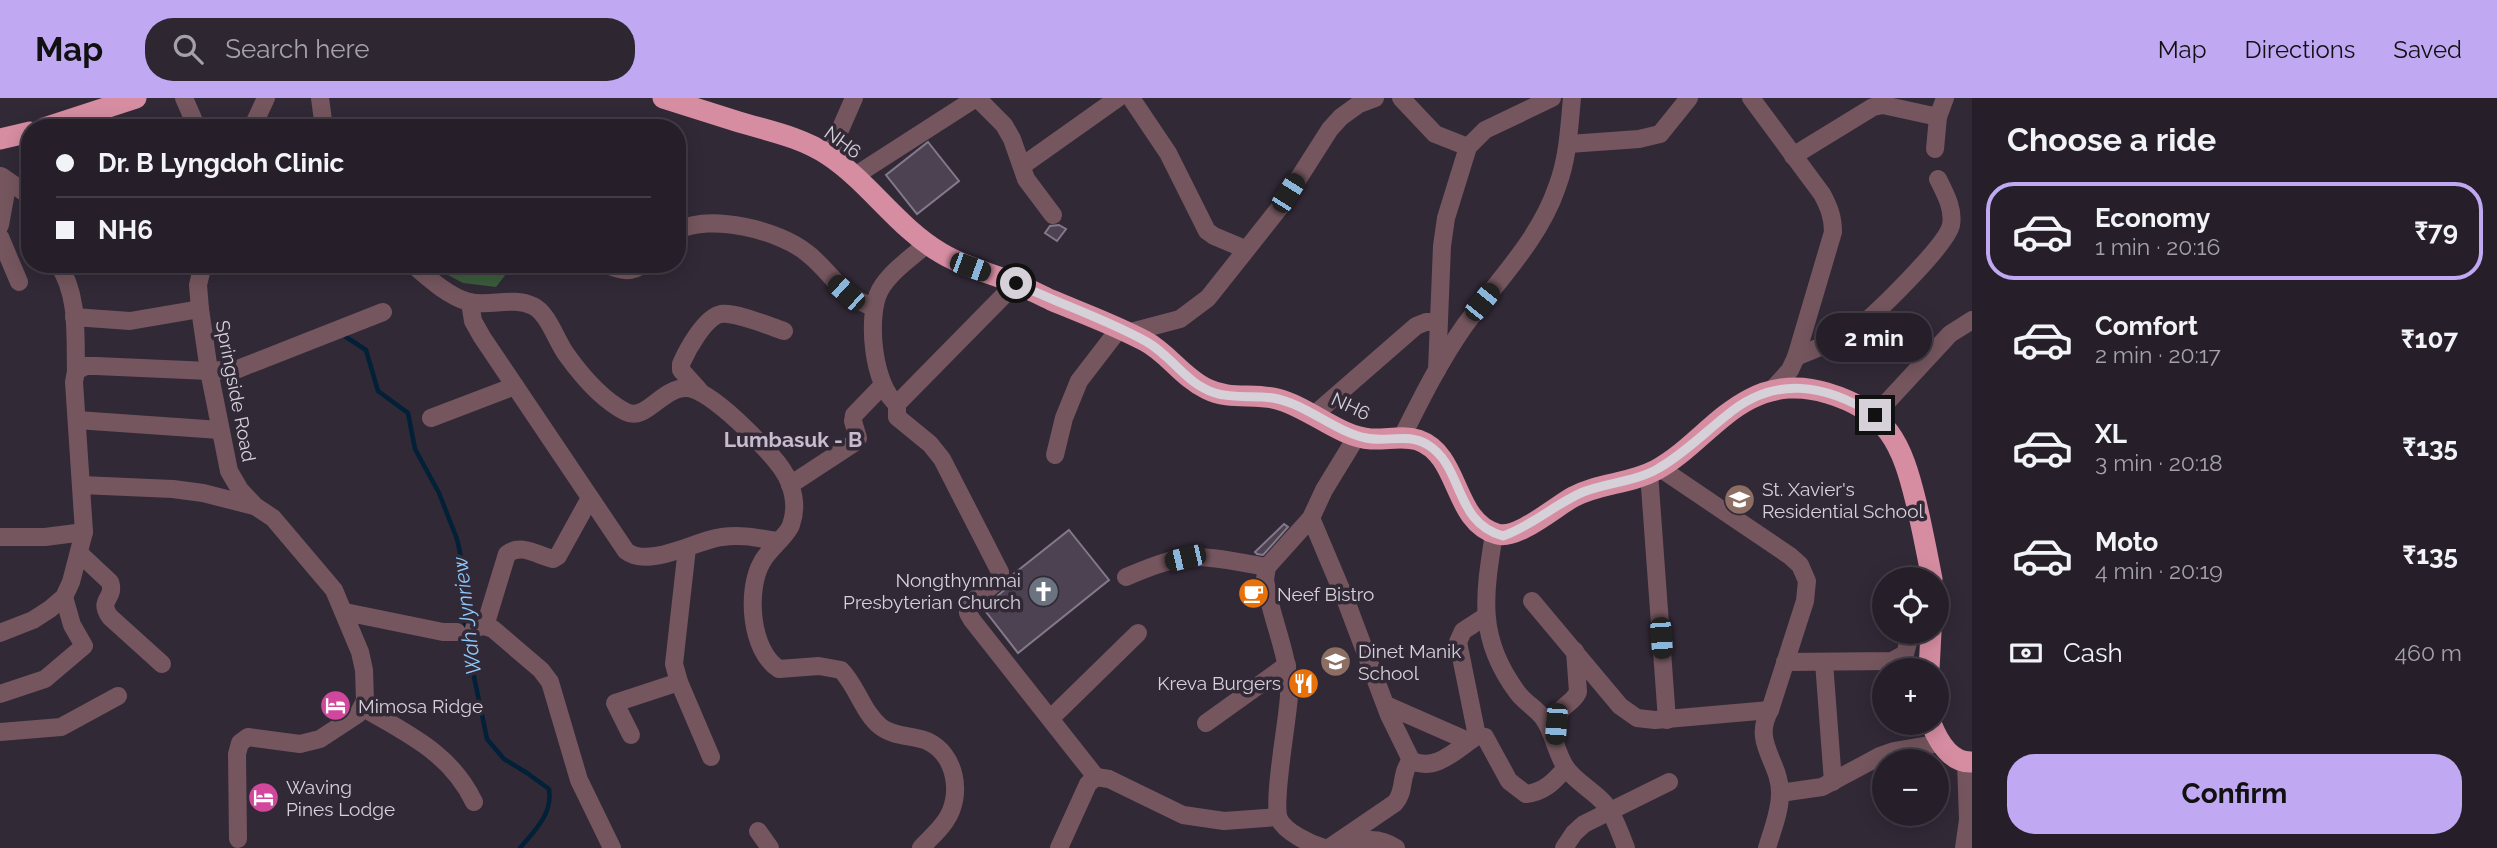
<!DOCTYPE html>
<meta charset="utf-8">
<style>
:root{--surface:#261f29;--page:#2e2731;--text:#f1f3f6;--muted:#a4a2a8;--line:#423d46;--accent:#c1a8f3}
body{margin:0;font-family:Raleway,sans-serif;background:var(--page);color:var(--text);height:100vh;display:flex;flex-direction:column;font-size:26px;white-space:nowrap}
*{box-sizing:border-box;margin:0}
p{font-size:23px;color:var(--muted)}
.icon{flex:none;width:38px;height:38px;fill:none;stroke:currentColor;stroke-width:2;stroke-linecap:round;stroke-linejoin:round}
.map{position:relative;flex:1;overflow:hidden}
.side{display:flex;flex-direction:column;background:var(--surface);width:525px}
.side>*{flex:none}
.top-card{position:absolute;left:21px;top:21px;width:665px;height:154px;border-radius:28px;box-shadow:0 4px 18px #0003,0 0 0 2px var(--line);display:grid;align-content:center;height:154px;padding:0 35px;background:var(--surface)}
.buttons{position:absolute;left:1872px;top:469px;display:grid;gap:14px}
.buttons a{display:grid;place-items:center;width:77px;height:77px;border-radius:50%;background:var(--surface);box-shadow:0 4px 18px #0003,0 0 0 2px var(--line);font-size:35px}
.end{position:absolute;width:32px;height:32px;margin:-16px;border:9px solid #d6d0d9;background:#111;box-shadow:0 0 0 4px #111}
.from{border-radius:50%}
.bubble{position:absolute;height:49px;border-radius:24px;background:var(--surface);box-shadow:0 4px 18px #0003,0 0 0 2px var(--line);font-size:23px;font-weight:700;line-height:49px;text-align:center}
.car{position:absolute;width:21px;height:42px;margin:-21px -10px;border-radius:9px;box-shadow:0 0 5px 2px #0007;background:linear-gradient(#222 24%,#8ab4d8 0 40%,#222 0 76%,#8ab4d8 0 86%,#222 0)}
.top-card b{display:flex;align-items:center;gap:24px;height:66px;font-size:26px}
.top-card b+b{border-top:2px solid var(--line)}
.top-card i{width:18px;height:18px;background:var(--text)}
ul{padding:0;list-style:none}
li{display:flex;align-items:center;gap:21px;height:98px;margin:0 14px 10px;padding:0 21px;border:4px solid transparent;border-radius:28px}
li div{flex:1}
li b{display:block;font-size:26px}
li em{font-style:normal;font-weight:700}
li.current{border-color:var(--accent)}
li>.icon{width:63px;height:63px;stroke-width:1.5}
h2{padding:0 35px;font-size:32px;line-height:84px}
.pay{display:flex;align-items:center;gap:18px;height:77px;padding:0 35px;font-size:26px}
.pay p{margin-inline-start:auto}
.primary-button{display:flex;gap:14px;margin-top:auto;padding:14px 35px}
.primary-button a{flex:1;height:80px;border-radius:28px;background:var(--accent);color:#111;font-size:28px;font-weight:700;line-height:80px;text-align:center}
header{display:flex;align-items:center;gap:42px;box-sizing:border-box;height:98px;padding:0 35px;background:var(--accent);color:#111}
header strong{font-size:33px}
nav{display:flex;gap:38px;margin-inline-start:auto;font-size:24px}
.search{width:490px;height:63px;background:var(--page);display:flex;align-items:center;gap:18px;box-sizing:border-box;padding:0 24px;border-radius:28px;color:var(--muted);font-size:26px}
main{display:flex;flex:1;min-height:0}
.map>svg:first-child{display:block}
</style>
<header>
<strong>Map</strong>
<div class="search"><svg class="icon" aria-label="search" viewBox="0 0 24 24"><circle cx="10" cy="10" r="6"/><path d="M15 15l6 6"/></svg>Search here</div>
<nav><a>Map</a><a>Directions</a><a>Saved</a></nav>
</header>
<main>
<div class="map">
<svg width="1972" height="750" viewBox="0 0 1972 750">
<rect width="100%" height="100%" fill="#322937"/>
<path fill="#3b5c3c" d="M427,166H514L496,189L463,185Z"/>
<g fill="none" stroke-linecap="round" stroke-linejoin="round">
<path stroke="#022037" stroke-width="4.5" d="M346,239L366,252L378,293L408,315L415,351L439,395L457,441L464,473V517L468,550L487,641L504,661L527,675L549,691C553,716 535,732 520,750"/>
</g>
<g fill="#4c4251" stroke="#84798a" stroke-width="2">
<path d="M928,44L959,83L917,116L886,77Z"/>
<path d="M1059,127L1066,131L1057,143L1045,135L1050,128Z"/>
<path d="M1284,426L1288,429L1263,457L1257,456L1255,454Z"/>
<path d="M1069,432L1109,482L1018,555L983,510L1008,489L1011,478Z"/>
</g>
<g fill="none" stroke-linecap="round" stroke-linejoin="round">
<g stroke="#75565f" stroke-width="18">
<path d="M184,0L197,30"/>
<path d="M320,0L324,30"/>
<path d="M977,0L1004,27L1012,41L1026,81L1053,117"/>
<path d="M1131,0L1168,55L1207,133L1214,138L1245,151"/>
<path d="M1401,0L1435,36L1468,49"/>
<path d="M1751,0L1822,96C1829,109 1833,119 1833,134L1796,259L1790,272L1771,293"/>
<path d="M252,30L266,0"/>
<path d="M1569,46L1639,41L1660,36L1689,0"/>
<path d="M1935,51L1938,19L1945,0"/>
<path d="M829,57L854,0"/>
<path d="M1793,58L1873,9L1883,7L1938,19"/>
<path d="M1022,68L1118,0"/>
<path d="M1,78L30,98"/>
<path d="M853,79L976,0"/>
<path d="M0,127L8,83"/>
<path d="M677,133C710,115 779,132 807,155C833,175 839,198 874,209"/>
<path d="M0,139L19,184"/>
<path d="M58,166C79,197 75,237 76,273"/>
<path d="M203,166L198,187L200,211L209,273L229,373L240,392L255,408L273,420L334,492L360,554L364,572L365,603L358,616L320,641L300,646L248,639L240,645L237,656L238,741"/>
<path d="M412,166C427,179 449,199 469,204C490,209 513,198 533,208C548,215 556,242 566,256C581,277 602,302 626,314C646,324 661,290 686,290C709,289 769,352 782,371C793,387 798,408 791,427C788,437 768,452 762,464C746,491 750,553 779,571L819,568L841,572C857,588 863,615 881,629C894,639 912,637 927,643C956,656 963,697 946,722C940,732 929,741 921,750"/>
<path d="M607,167C620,172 630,176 643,166"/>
<path d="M1016,185L897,306V319L930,346L942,361L1000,474V481L968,507V515L972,522L1096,679"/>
<path d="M470,204L473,223L482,239L626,453C649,471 696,442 722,439C741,436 758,440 777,443"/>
<path d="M74,219L130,223L200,211"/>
<path d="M1127,235L1180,221L1208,200L1281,108L1330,31L1341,19L1359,6L1375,0"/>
<path d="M1796,259C1816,250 1838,243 1856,231C1874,218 1947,147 1951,127C1954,111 1945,95 1938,81"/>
<path d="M1437,272L1442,148L1446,120L1468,49L1485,32L1552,0"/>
<path d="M699,292L681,272V266C687,252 705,219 721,216C736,214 769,228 784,233"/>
<path d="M897,306C873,288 866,218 880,192C890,174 912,159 927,146"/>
<path d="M1315,316L1416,228L1426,224H1438"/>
<path d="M1875,317L1950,236L1972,222"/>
<path d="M431,320L515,288"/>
<path d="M77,322L220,332"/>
<path d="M1402,339C1421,301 1441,261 1465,227C1497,183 1539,142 1557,89C1568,60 1569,31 1572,0"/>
<path d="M1055,357L1064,320L1079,283L1119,231"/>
<path d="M1660,370L1790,458L1800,467L1807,483L1805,503L1770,612C1751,645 1781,664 1780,696C1780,714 1772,733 1767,750"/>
<path d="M1649,375L1667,622"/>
<path d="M81,387L173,391L203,395L254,408"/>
<path d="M790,387L854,345L858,340L853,323L854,317L883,287"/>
<path d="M1311,420L1346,503L1389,617L1411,662C1435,676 1459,649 1477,638L1485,639L1509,683L1526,696C1545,694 1554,683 1566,670"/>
<path d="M1494,436C1484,498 1477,540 1517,594C1525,605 1537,611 1544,621C1554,636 1556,655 1566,670C1576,684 1594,693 1605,706C1615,718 1620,736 1626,750"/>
<path d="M0,439H45L84,434"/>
<path d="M687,450L674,566L679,584L711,659"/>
<path d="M79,455L110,484C116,501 97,501 110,519L162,566"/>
<path d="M1126,479C1145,471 1164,463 1184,460C1211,457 1241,465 1267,469"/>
<path d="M1532,503L1620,608L1637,620L1655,622L1770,612"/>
<path d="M345,514L443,534H457"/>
<path d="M485,528L507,456C521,445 537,457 553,461L558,458L590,400"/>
<path d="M474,530L485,528L493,531L541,572L550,584L579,682L612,750"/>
<path d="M0,535L33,522L50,511L64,499L71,484L84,434L74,284L76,273L86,268H96L209,273L238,271L383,214"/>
<path d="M1785,564L1892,563L1905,556L1911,534"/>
<path d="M1824,564L1833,684"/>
<path d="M0,596L45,581L84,548L72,527L64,499"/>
<path d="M1386,607L1468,643"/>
<path d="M362,609C407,636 450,654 474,704"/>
<path d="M1051,620L1138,535"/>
<path d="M1206,625L1287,567"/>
<path d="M0,634L61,629L118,598"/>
<path d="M631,637L615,605L679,584"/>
<path d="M1477,638L1458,544L1463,533L1486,518"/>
<path d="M1555,643C1555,633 1554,621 1561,612C1567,605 1574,603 1578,594L1575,553"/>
<path d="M1780,695L1822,689L1880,658L1894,653L1940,645"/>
<path d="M758,733L770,750"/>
<path d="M1339,749C1360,742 1377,737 1396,750"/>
<path d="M1059,750L1088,686L1096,679L1109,681L1183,717L1224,723L1278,719"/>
<path d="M1324,750C1310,746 1285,734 1279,721C1272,703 1288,622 1289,597C1290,556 1270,520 1265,481L1267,469L1311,420L1324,392L1357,338"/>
<path d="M1329,750L1395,705C1406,693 1399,678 1411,662"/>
<path d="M1564,750L1574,735L1584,726L1669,684"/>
<path d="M1964,750L1968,722L1966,664"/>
</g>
<g stroke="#d68da2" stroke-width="21">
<path d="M663,0C689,8 714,16 739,24C769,33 801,39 828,57C869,84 897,129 941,155C964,169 990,175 1015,185C1027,190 1038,196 1051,202C1082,215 1115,227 1145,243C1168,255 1182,279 1207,291C1229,302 1254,295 1277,301C1309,309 1339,339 1371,341C1387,342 1402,337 1418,342C1461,357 1452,423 1497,436C1517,442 1555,409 1573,399C1599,385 1630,386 1656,372C1691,353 1715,319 1750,301C1774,288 1802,287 1827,295C1888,313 1902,346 1916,404C1922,429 1927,455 1932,481"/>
<path d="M44,30L136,0"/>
<path d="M0,41L30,34"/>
<path d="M1929,572L1931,534"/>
<path d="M1931,625C1938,643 1950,665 1972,664"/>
</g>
</g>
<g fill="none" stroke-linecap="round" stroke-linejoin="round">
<path stroke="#d6d0d9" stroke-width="9" d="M1016,185C1059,206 1106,221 1147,244C1172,258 1186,286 1215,295C1234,301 1254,297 1273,300C1307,306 1333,333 1366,340C1387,345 1408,334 1428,347C1464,369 1454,425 1503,438C1532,428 1555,406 1583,394C1608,384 1636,384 1659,370C1685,355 1704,335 1727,317C1775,277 1825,286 1875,317"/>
</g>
<defs>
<symbol id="school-disc" viewBox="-11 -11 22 22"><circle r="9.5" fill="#8d6e63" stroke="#322937"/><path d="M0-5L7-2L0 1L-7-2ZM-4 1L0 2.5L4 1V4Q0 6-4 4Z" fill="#fff"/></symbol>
<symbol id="church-disc" viewBox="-11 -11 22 22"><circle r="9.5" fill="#6b7280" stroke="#322937"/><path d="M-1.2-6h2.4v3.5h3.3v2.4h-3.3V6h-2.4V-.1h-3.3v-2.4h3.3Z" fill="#fff"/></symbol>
<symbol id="cafe-disc" viewBox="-11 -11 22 22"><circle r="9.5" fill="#e8710a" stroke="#322937"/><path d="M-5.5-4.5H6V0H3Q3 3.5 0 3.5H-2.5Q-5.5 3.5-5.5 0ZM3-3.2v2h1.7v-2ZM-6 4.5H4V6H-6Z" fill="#fff"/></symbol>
<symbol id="restaurant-disc" viewBox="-11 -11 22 22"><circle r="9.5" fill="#e8710a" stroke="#322937"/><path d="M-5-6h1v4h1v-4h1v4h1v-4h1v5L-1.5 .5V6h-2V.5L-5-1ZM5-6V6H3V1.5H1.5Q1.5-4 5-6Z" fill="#fff"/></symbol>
<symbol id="hotel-disc" viewBox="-11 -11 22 22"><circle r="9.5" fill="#d1479c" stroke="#322937"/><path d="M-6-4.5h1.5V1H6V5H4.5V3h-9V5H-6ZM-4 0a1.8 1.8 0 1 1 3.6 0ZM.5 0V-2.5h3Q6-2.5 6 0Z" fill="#fff"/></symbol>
</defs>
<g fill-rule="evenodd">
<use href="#school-disc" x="1722" y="384" width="35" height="35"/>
<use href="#church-disc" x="1026" y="476" width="35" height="35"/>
<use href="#cafe-disc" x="1236" y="478" width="35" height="35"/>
<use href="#school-disc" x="1318" y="546" width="35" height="35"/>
<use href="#restaurant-disc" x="1286" y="568" width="35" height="35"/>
<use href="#hotel-disc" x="318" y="590" width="35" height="35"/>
<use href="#hotel-disc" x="246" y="682" width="35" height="35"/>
</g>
<g text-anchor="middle" stroke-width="7" stroke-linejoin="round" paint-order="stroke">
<g font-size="19" fill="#d6d0d9" stroke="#322937">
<text transform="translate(843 44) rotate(36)" y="7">NH6</text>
<text transform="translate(236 293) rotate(79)" y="7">Springside Road</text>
<text transform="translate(1351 308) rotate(25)" y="7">NH6</text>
</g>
<g font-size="19" fill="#d6d0d9" stroke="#322937" text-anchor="start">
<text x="1762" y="398">St. Xavier's<tspan x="1762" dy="22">Residential School</tspan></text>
<text x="1021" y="489" text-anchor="end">Nongthymmai<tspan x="1021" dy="22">Presbyterian Church</tspan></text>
<text x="1277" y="503">Neef Bistro</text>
<text x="1358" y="560">Dinet Manik<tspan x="1358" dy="22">School</tspan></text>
<text x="1281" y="592" text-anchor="end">Kreva Burgers</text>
<text x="358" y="615">Mimosa Ridge</text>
<text x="286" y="696">Waving<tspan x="286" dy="22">Pines Lodge</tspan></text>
</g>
<g font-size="21" font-weight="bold" fill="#c7bbce" stroke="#322937">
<text x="793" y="349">Lumbasuk - B</text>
</g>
<g font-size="21" font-style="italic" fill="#8bcafe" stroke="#322937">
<text transform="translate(467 518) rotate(-97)" y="7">Wah Jynriew</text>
</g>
</g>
</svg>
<div class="buttons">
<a><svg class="icon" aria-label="locate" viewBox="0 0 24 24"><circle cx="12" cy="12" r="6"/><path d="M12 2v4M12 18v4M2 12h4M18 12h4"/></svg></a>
<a>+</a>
<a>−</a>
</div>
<i class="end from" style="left:1016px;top:185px"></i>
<i class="end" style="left:1875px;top:317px"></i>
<div class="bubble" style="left:1816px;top:215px;width:116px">2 min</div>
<i class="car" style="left:1288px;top:95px;rotate:32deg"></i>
<i class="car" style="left:970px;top:169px;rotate:110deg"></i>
<i class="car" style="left:846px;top:195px;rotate:312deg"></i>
<i class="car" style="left:1482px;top:204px;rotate:39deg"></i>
<i class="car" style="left:1185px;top:460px;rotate:257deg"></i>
<i class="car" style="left:1661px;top:540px;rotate:176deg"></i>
<i class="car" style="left:1556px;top:626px;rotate:184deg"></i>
<div class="top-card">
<b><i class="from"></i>Dr. B Lyngdoh Clinic</b>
<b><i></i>NH6</b>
</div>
</div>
<section class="side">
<h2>Choose a ride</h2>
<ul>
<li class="current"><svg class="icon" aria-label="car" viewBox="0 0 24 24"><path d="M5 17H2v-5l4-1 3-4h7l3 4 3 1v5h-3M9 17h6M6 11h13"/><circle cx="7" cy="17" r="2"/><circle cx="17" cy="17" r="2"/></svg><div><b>Economy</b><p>1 min · 20:16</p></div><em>₹79</em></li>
<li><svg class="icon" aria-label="car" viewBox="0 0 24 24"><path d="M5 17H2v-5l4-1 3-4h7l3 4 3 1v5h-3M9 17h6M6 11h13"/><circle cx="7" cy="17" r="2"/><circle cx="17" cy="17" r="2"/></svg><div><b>Comfort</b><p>2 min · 20:17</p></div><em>₹107</em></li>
<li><svg class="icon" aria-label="car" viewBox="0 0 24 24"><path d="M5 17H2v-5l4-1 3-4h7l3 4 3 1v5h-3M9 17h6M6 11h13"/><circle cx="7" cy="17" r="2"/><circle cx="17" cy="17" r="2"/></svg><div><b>XL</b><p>3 min · 20:18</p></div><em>₹135</em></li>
<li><svg class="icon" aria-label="car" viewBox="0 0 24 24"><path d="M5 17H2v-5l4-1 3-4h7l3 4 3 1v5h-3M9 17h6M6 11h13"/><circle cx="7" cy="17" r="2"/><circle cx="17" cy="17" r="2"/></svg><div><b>Moto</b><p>4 min · 20:19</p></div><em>₹135</em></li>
</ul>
<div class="pay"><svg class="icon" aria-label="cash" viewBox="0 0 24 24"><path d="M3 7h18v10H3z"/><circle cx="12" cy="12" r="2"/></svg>Cash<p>460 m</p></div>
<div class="primary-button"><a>Confirm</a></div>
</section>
</main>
